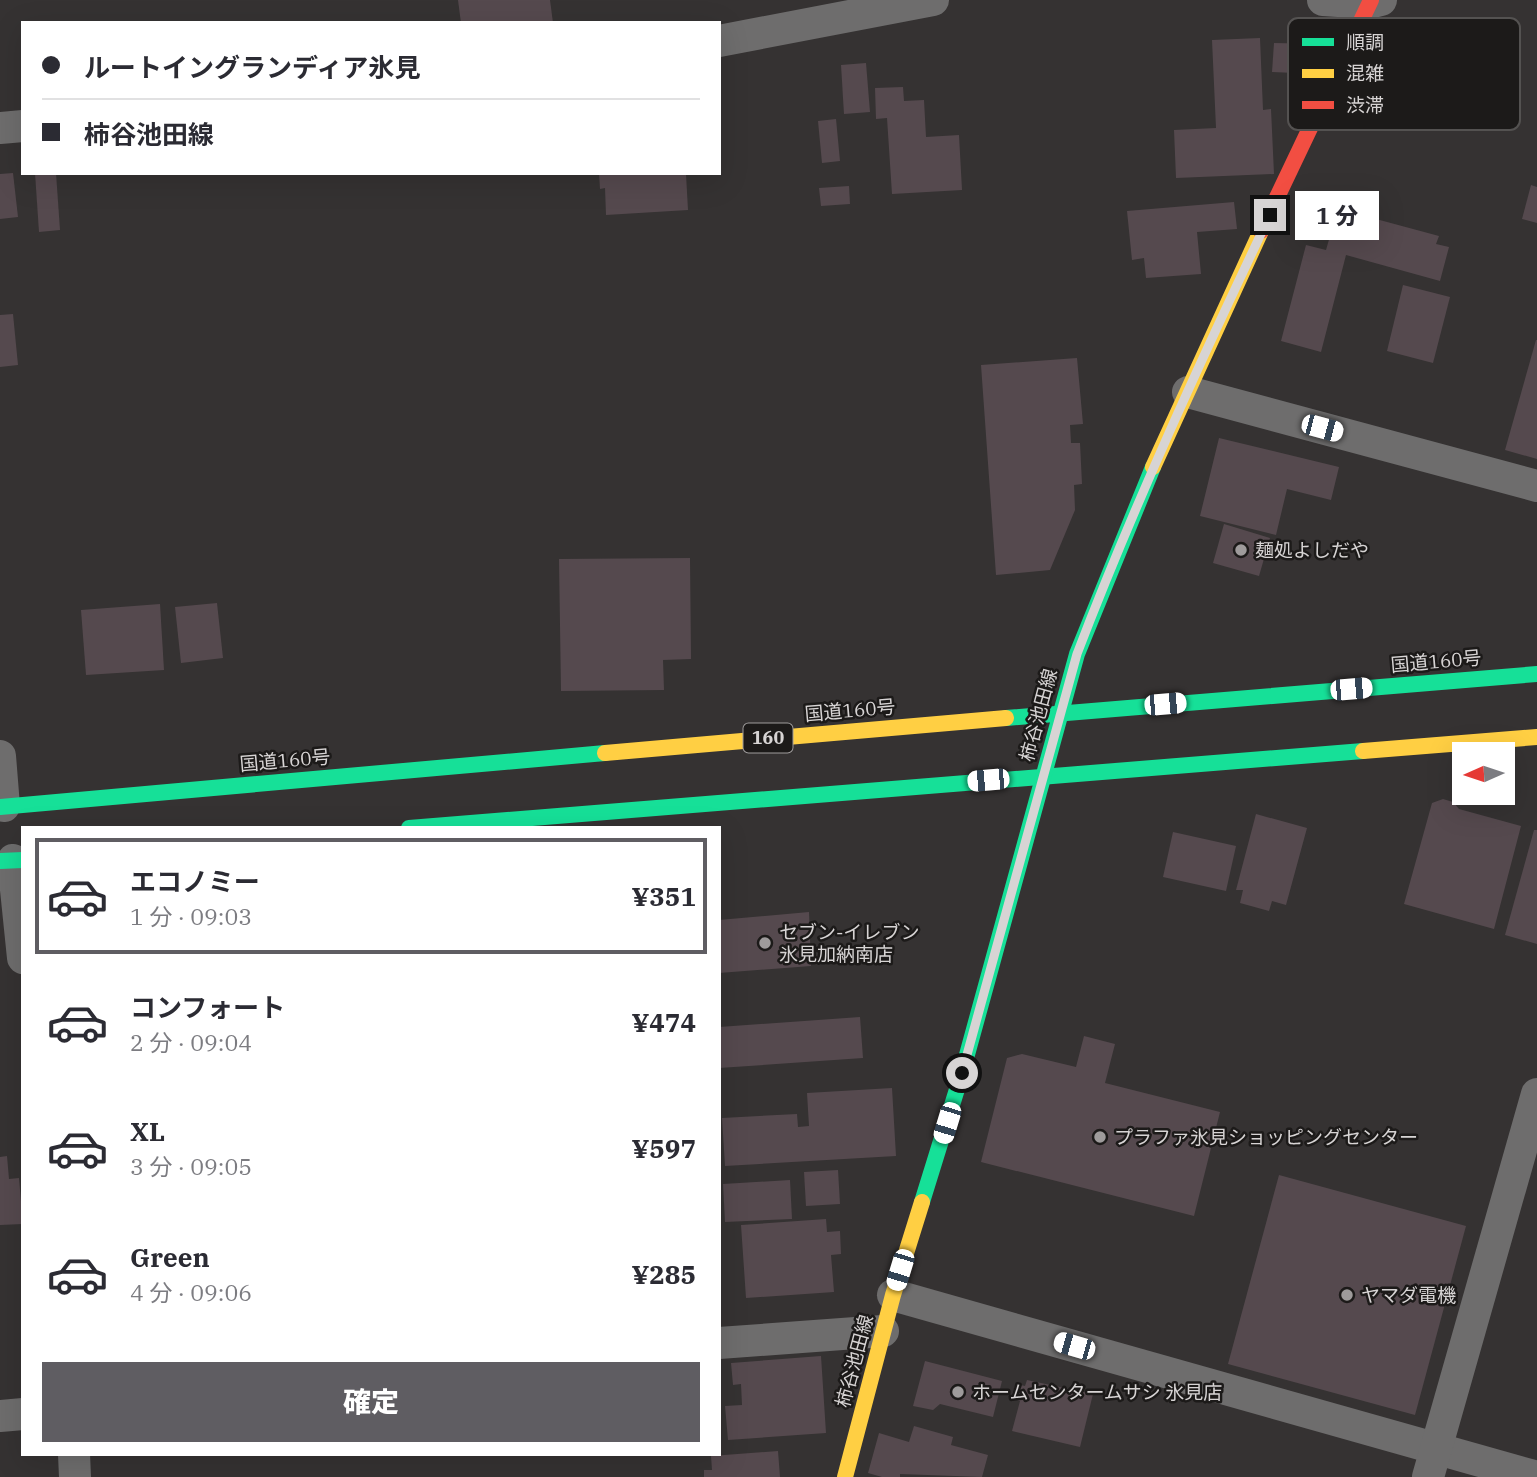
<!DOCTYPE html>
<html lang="ja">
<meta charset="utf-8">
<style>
:root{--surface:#fff;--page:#f2f2f3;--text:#2b2b33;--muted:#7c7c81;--line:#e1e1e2;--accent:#5f5d62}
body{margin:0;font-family:"IBM Plex Serif","Noto Sans JP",serif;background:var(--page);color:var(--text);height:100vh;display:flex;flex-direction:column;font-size:26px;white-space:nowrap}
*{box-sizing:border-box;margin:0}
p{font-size:23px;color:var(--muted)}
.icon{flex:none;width:38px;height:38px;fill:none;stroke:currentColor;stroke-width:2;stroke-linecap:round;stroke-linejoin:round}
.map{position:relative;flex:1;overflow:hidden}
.sheet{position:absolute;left:21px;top:826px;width:700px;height:630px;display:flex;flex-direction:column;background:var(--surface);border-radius:0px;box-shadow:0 7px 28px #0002}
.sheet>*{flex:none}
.top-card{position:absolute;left:21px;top:21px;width:700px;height:154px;border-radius:0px;box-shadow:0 7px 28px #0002;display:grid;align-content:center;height:154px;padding:0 21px;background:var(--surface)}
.needle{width:46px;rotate:267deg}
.tools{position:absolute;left:1452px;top:742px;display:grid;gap:14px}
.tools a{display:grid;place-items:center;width:63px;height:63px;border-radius:0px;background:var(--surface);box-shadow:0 7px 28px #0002;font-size:35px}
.end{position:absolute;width:32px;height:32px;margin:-16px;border:9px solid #d7d4d4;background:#111;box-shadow:0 0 0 4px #111}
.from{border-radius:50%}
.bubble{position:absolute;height:49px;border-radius:0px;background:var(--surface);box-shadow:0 7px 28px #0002;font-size:23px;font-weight:800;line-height:49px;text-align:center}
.car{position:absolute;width:21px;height:42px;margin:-21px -10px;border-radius:9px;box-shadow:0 0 5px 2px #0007;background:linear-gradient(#fff 24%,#345 0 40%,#fff 0 76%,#345 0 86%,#fff 0)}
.top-card b{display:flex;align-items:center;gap:24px;height:66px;font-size:26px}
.top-card b+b{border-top:2px solid var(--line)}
.top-card i{width:18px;height:18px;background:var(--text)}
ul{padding:12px 0 0;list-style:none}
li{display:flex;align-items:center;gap:21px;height:116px;margin:0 14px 10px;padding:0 7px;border:4px solid transparent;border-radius:0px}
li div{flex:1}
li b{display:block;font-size:26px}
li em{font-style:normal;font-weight:800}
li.current{border-color:var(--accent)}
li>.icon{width:63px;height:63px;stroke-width:1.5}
.primary-button{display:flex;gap:14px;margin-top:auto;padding:14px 21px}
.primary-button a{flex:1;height:80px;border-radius:0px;background:var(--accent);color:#fff;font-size:28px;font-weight:800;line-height:80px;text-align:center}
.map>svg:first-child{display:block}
</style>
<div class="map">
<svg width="1537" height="1477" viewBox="0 0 1537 1477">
<rect width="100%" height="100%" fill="#353232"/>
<g fill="#55494e">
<path d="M458,0H550L553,23H461Z"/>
<path d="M1260,38L1263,110L1271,109L1274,174L1176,178L1174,130L1216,128L1212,40Z"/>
<path d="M1274,43L1320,44L1319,74L1272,72Z"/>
<path d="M866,63L870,112L844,114L841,65Z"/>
<path d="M903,87L904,101L924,100L926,137L959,135L962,190L892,194L887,118L876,119L875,88Z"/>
<path d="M836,119L840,161L822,163L818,121Z"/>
<path d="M13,173L18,217L0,219V174Z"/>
<path d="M35,173H56L60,230L39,232Z"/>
<path d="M599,173L686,174L688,210L606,215L605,188L600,189Z"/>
<path d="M1531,185L1537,187V223L1522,219Z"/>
<path d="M849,186L850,204L821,206L819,188Z"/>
<path d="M1234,202L1237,229L1197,232L1201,274L1146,278L1144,258L1132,260L1127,211Z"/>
<path d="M1350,212L1439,236L1436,244L1449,247L1440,281L1346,255L1321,352L1281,341L1306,245L1326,250L1336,215L1348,218Z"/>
<path d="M1403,285L1450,297L1433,363L1387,351Z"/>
<path d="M13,314L18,365L0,367V315Z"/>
<path d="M1536,340H1537V459L1505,450Z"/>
<path d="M1077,358L1083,424L1070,425L1071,443H1080L1082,484L1074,485L1075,510L1050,570L996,575L981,365Z"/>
<path d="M1219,438L1339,467L1331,500L1287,489L1276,535L1200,516Z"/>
<path d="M1224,524L1270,538L1259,576L1213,563Z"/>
<path d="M690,558L691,659L663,660L664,690L561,691L559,559Z"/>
<path d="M217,603L223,658L181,663L175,607Z"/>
<path d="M160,604L164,670L86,675L81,610Z"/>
<path d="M1443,799L1453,802L1459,809L1521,826L1494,929L1404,904L1432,803Z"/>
<path d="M1256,814L1307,828L1286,905L1272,901L1269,911L1240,903L1243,890H1236Z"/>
<path d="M1534,830H1537V944L1505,935Z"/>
<path d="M1173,832L1236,846L1226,891L1163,877Z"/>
<path d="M809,912L811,966L719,973V920Z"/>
<path d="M860,1017L863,1058L719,1068V1027Z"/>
<path d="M1084,1036L1115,1044L1105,1083L1220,1112L1194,1216L981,1162L1007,1058L1022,1054L1076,1067Z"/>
<path d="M892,1088L896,1156L725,1166L722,1118L797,1114L798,1127L809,1126L807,1093Z"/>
<path d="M7,1156L9,1179L19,1178L23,1224L0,1225V1157Z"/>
<path d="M838,1170L840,1204L806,1206L804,1172Z"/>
<path d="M1279,1175L1466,1226L1415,1415L1228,1364Z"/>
<path d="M790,1180L792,1219L725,1222L723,1184Z"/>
<path d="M826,1219L827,1232L840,1231L841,1254L831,1255L834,1292L746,1298L741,1225Z"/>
<path d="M821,1356L826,1433L728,1440L725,1406L742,1405L741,1384L733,1385L731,1363Z"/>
<path d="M925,1361L1002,1381L993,1417L940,1404L933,1410L913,1406Z"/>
<path d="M1027,1380L1093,1394L1080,1447L1012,1431L1020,1401L1010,1398L1016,1384L1025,1386Z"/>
<path d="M914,1426L953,1437L951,1445L988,1455L982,1477L900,1474V1477H882L868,1473L879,1433L909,1442Z"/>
<path d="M778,1451L780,1477H704V1470H712L711,1456Z"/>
</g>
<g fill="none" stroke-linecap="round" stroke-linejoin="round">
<g stroke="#6e6d6d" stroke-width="32">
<path d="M1323,0L1369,3L1381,0"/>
<path d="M719,41L933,0"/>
<path d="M0,128L23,126"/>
<path d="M1188,392L1537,486"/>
<path d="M0,756L4,806"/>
<path d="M13,860L23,958"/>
<path d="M893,1295L1537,1477"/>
<path d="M719,1343L883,1331"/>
<path d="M0,1416L23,1414"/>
<path d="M74,1454L75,1477"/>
<path d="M1428,1477L1537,1094"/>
</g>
<g stroke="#16e098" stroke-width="16">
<path d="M1006,718L1537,674"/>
<path d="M0,807L605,753"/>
<path d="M409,828L1363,751"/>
<path d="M0,861L23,860"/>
<path d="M922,1202L962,1073L1077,654L1153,467"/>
</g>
<g stroke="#ffcf43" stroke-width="16">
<path d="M1153,467L1261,231"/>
<path d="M1363,751L1537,737"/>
<path d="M605,753L1006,718"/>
<path d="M845,1477L893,1295L922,1202"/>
</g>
<path stroke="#f24e42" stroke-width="16" d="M1261,231L1371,0"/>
</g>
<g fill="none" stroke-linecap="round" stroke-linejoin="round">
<path stroke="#d7d4d4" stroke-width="9" d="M962,1073L1077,654C1134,505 1201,360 1270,215"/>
</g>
<g fill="#9e9b9b" stroke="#1c1a19" stroke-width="2.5">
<circle cx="1241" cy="550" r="7"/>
<circle cx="765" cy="943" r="7"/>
<circle cx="1100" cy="1137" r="7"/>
<circle cx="1347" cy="1295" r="7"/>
<circle cx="958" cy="1392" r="7"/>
</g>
<g text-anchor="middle" stroke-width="5" stroke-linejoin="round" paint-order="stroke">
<rect fill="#1c1a19" stroke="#9f9c9c" stroke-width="2" x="743.5" y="723.5" width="49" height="29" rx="5"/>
<g font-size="18" font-weight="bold" fill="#d7d4d4">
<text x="768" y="744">160</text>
</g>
<g font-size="19" fill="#d7d4d4" stroke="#1c1a19" text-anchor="start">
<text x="1255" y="557">麺処よしだや</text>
<text x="779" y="939">セブン-イレブン<tspan x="779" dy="22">氷見加納南店</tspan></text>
<text x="1114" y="1144">プラファ氷見ショッピングセンター</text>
<text x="1361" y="1302">ヤマダ電機</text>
<text x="972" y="1399">ホームセンタームサシ 氷見店</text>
</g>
<g font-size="19" fill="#d7d4d4" stroke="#1c1a19">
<text transform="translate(1436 661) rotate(-5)" y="7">国道160号</text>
<text transform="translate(850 710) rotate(-5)" y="7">国道160号</text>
<text transform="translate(1038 715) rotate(-75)" y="7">柿谷池田線</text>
<text transform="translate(285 760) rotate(-5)" y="7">国道160号</text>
<text transform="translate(854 1361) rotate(-75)" y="7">柿谷池田線</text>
</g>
</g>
<rect x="1288" y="18" width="232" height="112" rx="10" fill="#1c1a19" stroke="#545251" stroke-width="2"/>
<rect x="1302" y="38" width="32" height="8" fill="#16e098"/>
<rect x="1302" y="69" width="32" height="9" fill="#ffcf43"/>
<rect x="1302" y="101" width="32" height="8" fill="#f24e42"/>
<g font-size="19" fill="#d7d4d4">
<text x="1346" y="49">順調</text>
<text x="1346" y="80">混雑</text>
<text x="1346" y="112">渋滞</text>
</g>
</svg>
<div class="tools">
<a><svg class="needle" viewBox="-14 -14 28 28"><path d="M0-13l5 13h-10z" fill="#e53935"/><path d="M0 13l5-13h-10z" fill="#7c7c81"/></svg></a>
</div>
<i class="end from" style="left:962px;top:1073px"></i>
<i class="end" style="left:1270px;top:215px"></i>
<div class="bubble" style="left:1295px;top:191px;width:84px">1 分</div>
<i class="car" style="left:1322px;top:428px;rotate:105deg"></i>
<i class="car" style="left:1351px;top:689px;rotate:85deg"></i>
<i class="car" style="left:1165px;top:704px;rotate:85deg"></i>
<i class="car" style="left:988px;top:780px;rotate:265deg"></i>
<i class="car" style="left:947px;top:1123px;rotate:197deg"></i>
<i class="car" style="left:900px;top:1270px;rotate:197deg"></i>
<i class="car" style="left:1074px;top:1346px;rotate:286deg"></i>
<div class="top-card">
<b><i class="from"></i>ルートイングランディア氷見</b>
<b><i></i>柿谷池田線</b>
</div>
<section class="sheet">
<ul>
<li class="current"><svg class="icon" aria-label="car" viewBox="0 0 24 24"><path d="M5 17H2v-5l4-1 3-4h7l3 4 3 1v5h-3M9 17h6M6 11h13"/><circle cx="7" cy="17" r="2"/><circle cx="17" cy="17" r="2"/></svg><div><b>エコノミー</b><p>1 分 · 09:03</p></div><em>¥351</em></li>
<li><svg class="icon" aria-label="car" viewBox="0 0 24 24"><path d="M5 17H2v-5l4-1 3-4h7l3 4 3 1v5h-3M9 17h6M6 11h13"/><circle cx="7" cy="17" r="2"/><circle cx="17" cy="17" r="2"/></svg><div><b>コンフォート</b><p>2 分 · 09:04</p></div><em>¥474</em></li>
<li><svg class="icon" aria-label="car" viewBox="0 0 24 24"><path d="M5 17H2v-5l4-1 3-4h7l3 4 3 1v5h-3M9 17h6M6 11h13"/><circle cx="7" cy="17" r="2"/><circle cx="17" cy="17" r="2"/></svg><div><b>XL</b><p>3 分 · 09:05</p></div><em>¥597</em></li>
<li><svg class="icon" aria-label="car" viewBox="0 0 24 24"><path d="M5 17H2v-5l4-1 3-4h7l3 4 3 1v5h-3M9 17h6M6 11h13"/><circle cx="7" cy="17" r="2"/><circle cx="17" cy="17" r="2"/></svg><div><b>Green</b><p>4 分 · 09:06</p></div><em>¥285</em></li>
</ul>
<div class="primary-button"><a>確定</a></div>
</section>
</div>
